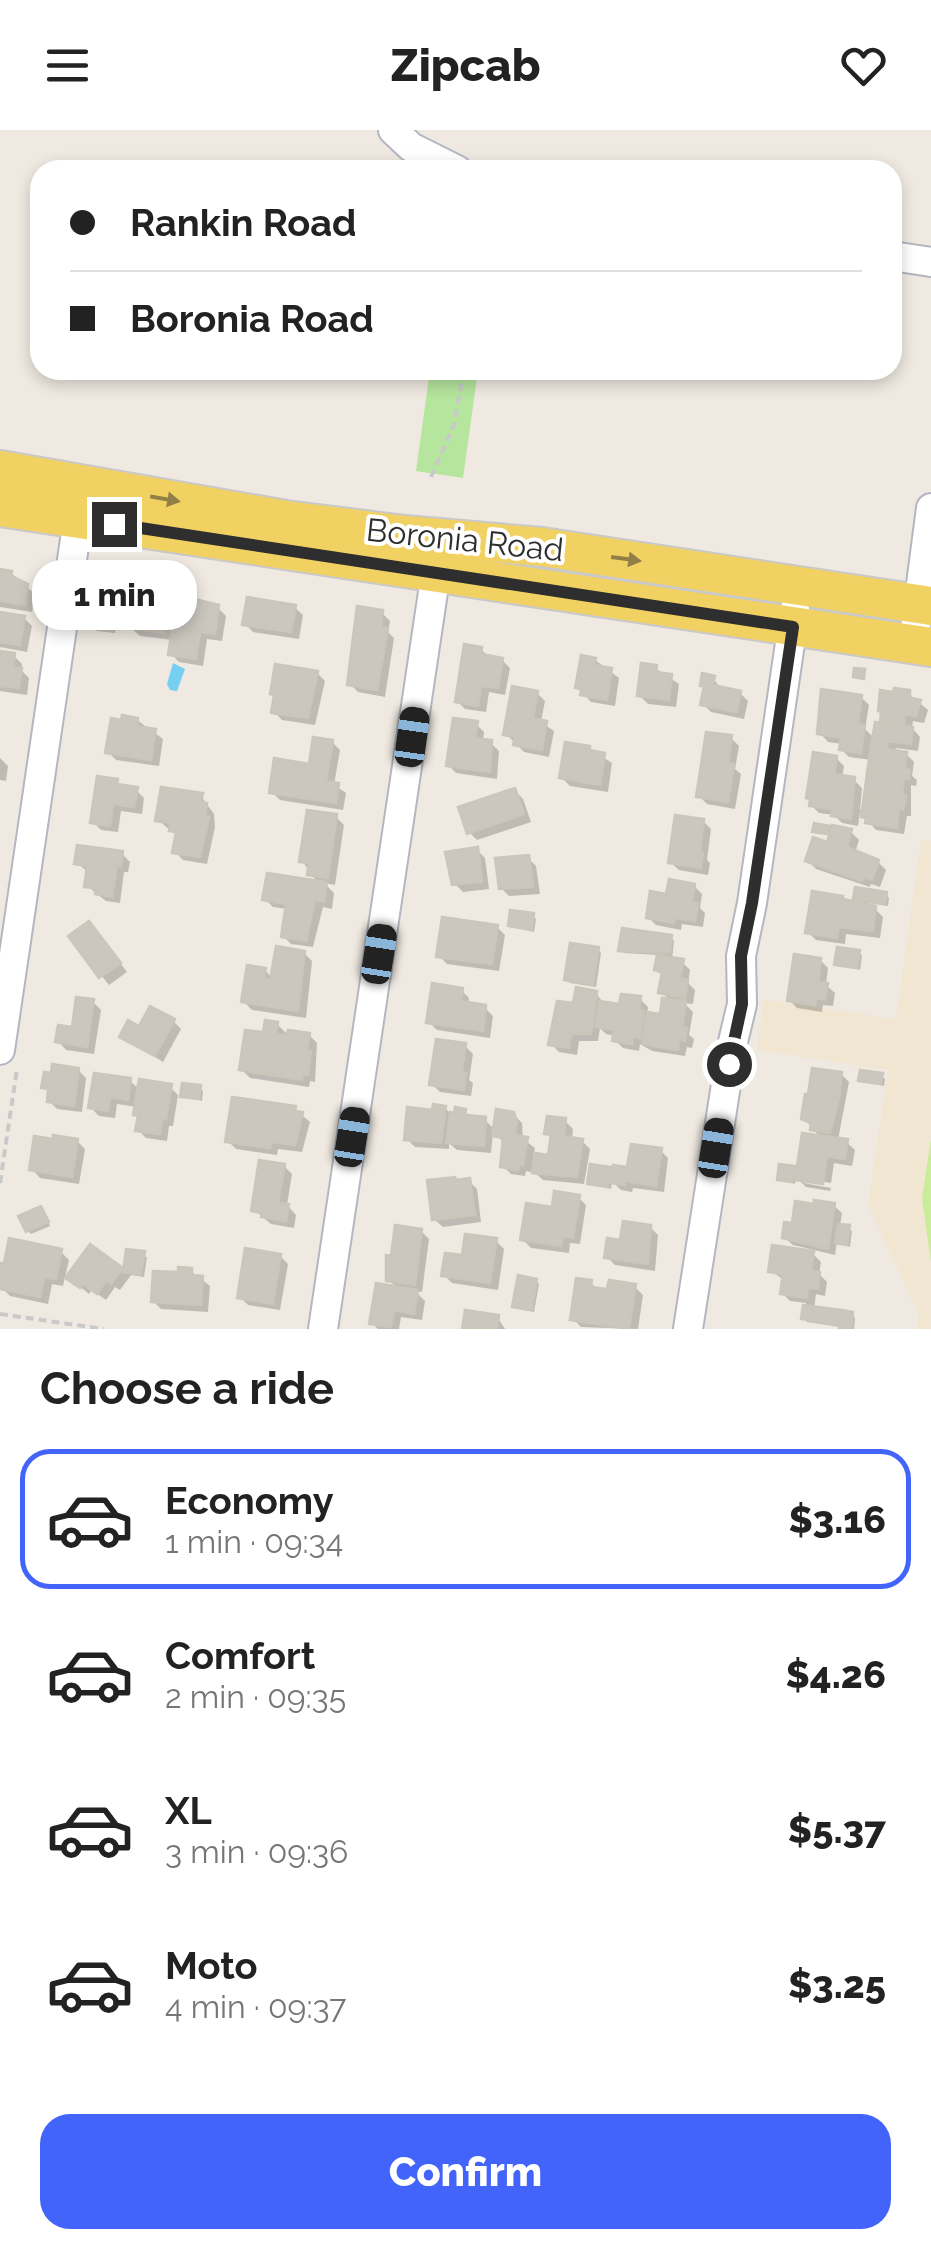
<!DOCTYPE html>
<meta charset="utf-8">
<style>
:root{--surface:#fff;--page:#f2f2f2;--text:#222;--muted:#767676;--line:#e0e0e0;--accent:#4264fb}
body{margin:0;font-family:Raleway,sans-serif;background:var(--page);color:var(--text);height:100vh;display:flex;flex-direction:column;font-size:38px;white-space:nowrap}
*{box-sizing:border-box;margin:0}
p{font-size:32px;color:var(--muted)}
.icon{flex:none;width:55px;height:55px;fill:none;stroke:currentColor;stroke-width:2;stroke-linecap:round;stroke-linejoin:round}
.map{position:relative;height:1199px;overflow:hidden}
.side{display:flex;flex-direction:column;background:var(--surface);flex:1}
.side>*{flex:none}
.hud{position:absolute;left:30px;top:30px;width:872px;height:220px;border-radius:30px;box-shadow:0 5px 15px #0003;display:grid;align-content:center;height:220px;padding:0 40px;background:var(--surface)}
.end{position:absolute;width:45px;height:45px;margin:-22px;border:12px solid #2e2e2e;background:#fff;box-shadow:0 0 0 5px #fff}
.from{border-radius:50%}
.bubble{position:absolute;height:70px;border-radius:30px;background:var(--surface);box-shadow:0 5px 15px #0003;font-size:32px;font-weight:800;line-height:70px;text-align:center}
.car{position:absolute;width:30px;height:60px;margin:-30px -15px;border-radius:12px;box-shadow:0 0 8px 2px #0007;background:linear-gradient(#222 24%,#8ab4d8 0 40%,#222 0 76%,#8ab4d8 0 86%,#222 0)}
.hud b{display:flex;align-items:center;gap:35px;height:95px;font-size:38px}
.hud b+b{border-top:2px solid var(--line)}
.hud i{width:25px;height:25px;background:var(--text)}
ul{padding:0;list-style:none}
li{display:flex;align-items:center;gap:30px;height:140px;margin:0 20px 15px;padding:0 20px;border:5px solid transparent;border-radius:30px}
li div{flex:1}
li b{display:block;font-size:38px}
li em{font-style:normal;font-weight:800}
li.selected{border-color:var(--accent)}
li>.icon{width:90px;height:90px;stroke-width:1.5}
h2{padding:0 40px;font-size:45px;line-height:120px}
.action{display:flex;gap:20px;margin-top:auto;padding:20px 40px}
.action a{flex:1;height:115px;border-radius:30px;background:var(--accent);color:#fff;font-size:40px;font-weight:800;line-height:115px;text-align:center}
header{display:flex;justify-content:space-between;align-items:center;height:130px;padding:0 40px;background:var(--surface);font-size:45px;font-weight:800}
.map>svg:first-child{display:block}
</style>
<header><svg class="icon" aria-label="menu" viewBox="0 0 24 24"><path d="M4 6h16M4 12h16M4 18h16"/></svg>Zipcab<svg class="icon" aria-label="heart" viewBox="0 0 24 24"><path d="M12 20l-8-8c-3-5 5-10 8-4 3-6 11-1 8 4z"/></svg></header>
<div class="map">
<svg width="931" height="1199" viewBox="0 0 931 1199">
<rect width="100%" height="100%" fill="#efe9e1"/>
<path fill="#f0e6d1" d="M921,710L931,711V1199H917L919,1185L868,1075L888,940L757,920L764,870L896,889Z"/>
<path fill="#b6e59e" d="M430,240H478L463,348L416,341Z"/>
<path fill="#c9ec9a" d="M931,1009V1132L922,1068Z"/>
<path fill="#75cff0" d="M173,533L185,539L177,561L170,560L167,554Z"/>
<g fill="#0003">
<path d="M0,441L11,443L35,464L32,482L0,477Z"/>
<path d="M116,472L119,476L115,503L97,501L93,497Z"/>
<path d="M167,473L175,480L186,482L218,478L226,486L222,511L207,509L203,536L179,532L171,524L173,510L140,506L131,498L153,478Z"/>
<path d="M294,477L303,485L299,509L253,502L245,494Z"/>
<path d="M382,483L390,491L388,502L394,508L385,567L358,562L350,554Z"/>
<path d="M0,484L24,488L32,496L27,522L0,517Z"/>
<path d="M481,519L490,528L502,530L510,538L505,565L489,562L486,582L465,579L457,571Z"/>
<path d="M0,524L14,526L22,534L21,540L29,548L27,565L0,561Z"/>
<path d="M595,530L619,548L615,576L591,572L578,557Z"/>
<path d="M655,538L679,554L676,577L648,574L639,565Z"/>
<path d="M317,543L325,551L315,595L282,590L274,582L276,567Z"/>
<path d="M713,548L721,559L740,563L748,571L744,589L711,582L703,574L706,558L703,555Z"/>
<path d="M537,563L545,571L541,592L554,601L549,627L524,622L506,604Z"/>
<path d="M908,563L928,580L924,593L913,591L912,598L920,607L918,621L896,618L895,623L906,624L914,632L912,646L917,650L916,656L911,655V686H907L904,704L876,700L860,682L858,696L842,693L834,685L819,683L811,675L812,670L836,628L844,636L842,648L854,650L862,658L860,680L864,681L872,630L849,627L841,619L842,614L828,612L820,603L861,567L869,575L865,599L875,609L884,584Z"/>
<path d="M137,590L163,609L159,636L116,630L108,622Z"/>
<path d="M476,594L484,602L483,611L490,612L499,621L497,649L456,643L448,635Z"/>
<path d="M731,608L739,616L735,639L741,644L735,679L707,674L699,666Z"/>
<path d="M332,612L340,620L334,655L346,663L343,680L280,670L272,662L311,636Z"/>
<path d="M589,618L612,633L608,662L570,656L562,648Z"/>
<path d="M0,628L8,636L6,651L0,650Z"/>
<path d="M116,651L123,658L136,660L144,668L142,684L121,681L118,702L101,700L93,692Z"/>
<path d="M515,661L523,669L531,692L477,710L469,702Z"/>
<path d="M201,666L214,684L215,697L207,734L183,730L175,722L177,706L158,690Z"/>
<path d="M336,687L344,695L335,755L324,753L334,763L332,779L323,777L313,817L291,814L283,806L288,779L273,777L265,769L319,754L302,731Z"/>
<path d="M703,691L711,699L707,730L710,733L708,745L679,740L670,732Z"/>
<path d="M828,698L832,702H851L859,710L855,723L878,732L886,740L880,757L871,754L870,757L816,739L808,731L828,715L831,706L815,701Z"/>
<path d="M477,720L485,728L489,759L463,762L455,754Z"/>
<path d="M122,724L130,732L128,742H124L120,773L106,771L87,756L88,742L77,733Z"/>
<path d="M528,728L536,736L540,764L509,766L501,758Z"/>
<path d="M694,756L702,764L700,778L705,783L703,797L682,794L681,800L656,795L648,787L668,767Z"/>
<path d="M886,764L889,768L888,776L869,773L883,787L880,808L846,804L845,814L816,810L808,802L842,768L847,773L864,776L856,768Z"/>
<path d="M533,786L536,789L534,802L510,796Z"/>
<path d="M497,797L505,805L499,841L447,834L439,826Z"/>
<path d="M97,802L127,842L109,855L71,807Z"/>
<path d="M671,808L674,811L672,830L682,832L690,840L688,853L695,860L693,874L684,873L693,882L689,905L694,909L692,918L687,917L685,926L652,921L640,914L639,921L623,918L615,910V906L606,904L600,898L598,911H579L577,925L559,922L551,914L575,876L596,863L604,874L621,877L640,869L648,877L647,884L662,886L671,871L661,862L664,847L656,840L659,825L624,823L621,820Z"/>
<path d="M598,820L601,823L596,857L570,853L566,850Z"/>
<path d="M859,822L862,826L860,840L837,834Z"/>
<path d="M304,823L312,831L306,888L252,880L244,872L265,840L273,849Z"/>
<path d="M820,830L828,838L826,855L835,863L833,876L823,875L822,882L797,878L789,870Z"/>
<path d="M461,860L469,868L468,875L485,878L493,886L490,908L437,900L429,892Z"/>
<path d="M93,872L101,880L94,924L66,920L58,911L74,900Z"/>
<path d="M173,891L181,899L163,932L122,906Z"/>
<path d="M277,894L289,906L309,905L317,913L315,952L310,951L309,957L250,948L242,940L265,905Z"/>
<path d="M465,916L473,924L469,950L473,953L471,966L440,962L432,954Z"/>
<path d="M78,940L86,948L82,982L57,979L49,971L50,964L44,957L53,946Z"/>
<path d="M814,940L841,944L849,952L838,1010L846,1012L855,1020L852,1036L834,1033L831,1053L804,1048V1053L831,1058L830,1061L806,1057L796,1047L795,1054L779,1049L793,1038L799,1044L821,1008L804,989Z"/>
<path d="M881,946L885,949L884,956L861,950Z"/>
<path d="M130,951L140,960L170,957L178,965L173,996H169L167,1011L146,1008L138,1000L137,977L117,974L115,988L99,986L91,978Z"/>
<path d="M200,958L203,961L202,971L183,966Z"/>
<path d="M445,978L452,985L464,981L472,988L485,990L495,1000L513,984L522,993L523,1009L535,1018L533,1026L550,1028L553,1010L546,1003L565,991L573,999L572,1010L582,1011L590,1019L584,1054L543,1050L531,1039V1042L526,1041L525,1046L511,1044L503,1036L505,1013L493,1003L491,1023L457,1020L449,1013V1019L415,1017L407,1009L434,983Z"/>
<path d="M295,979L310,992L302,1022L278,1019L277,1025L236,1019L228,1011Z"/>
<path d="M77,1011L85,1019L79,1054L40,1048L32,1039Z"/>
<path d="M660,1020L668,1028L664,1062L633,1058L632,1062L621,1060L612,1051L611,1059L590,1053L610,1039L614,1044L630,1040Z"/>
<path d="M284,1036L292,1044L287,1075L296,1085L294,1098L271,1094L254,1080Z"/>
<path d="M469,1051L477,1059L481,1092L443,1097L434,1089Z"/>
<path d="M578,1067L586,1075L580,1114L570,1113L569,1123L531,1118L523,1110L554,1079Z"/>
<path d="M834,1076L842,1083L840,1096L852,1101L850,1117L837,1112L835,1125L793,1115L784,1107L794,1095Z"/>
<path d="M44,1082L50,1096L31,1104L28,1101Z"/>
<path d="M650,1097L658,1105L655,1141L615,1135L607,1127L623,1112Z"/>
<path d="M421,1101L429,1109L422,1162L415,1161L425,1171L422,1190L401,1187L399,1199H378L372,1193L398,1160L389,1150L393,1128Z"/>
<path d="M496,1111L504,1119L498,1160L452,1153L444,1145Z"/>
<path d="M128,1121L147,1127L144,1147L131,1145L120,1160L115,1157L106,1170L92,1160L89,1164L69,1148L121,1140L125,1144Z"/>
<path d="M61,1122L69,1130L63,1156L52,1154L48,1174L10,1166L2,1158Z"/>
<path d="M812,1123L821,1132L819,1144L827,1152L825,1166L816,1164L814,1179L852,1184L855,1188L854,1199L807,1192L804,1188L806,1173L790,1171L782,1163L784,1150L771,1141Z"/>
<path d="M280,1126L288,1134L280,1180L248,1175L240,1167Z"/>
<path d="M191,1141L210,1156L208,1182L161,1179L153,1171L180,1145Z"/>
<path d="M536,1151L539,1154L534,1182L518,1179L515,1176Z"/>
<path d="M591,1153L599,1161L634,1156L643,1165L638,1199L581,1197L573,1189Z"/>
<path d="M498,1188L505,1199H465Z"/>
</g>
<g fill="#cbc7bf" stroke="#cbc5ba" stroke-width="2.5">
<path d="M0,439L12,441L11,446L28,454L25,475L0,471Z"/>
<path d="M96,466L117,470L112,501L91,498Z"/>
<path d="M186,467L219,475L215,504L200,502L196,529L168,525L175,478L184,479Z"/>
<path d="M247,467L296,475L291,502L242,495Z"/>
<path d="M152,468L168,470L164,503L129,498L132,472L151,475Z"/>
<path d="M357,476L383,480L381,497L388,498L377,560L347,555Z"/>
<path d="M0,482L25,486L20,515L0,512Z"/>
<path d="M464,514L482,517L481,524L503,528L498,558L481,556L478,576L455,572Z"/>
<path d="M0,521L15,523L13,537L22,538L19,558L0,556Z"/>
<path d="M581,525L596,528L594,535L612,538L607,570L580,565L581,559L575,558Z"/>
<path d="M641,533L657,535L656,542L672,544L669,570L637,566Z"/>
<path d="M275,534L318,541L308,588L271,583L274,565L270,564Z"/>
<path d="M854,538L865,539L864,549L853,547Z"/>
<path d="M702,543L715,546L713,555L741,561L737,582L700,575L704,556H700Z"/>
<path d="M512,556L538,561L533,588L547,591L542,620L513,615L515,607L503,605Z"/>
<path d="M894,558L910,560V568L921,570L916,586L905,584L904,595L880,592L881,582L878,581L880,560L893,562Z"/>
<path d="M821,559L862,565L858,594L865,595L861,623L839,620L841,608L817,604Z"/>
<path d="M122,585L138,588L137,596L156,599L151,630L105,623L111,588L121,590Z"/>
<path d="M453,588L478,591L475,608L492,610L490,642L446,636Z"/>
<path d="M875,592L913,597L911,614L888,611L887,619L871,616Z"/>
<path d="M706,602L732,605L728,633L734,634L728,672L696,667Z"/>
<path d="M313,607L333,610L326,651L339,653L336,673L269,663L274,628L309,634Z"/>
<path d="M565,612L590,616V620L605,623L600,655L559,648Z"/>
<path d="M871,616L907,622L905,639L910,640L909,649L867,643Z"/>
<path d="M813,622L837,626L834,644L855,647L851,689L831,686L832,679L809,676L810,669L806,668Z"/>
<path d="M867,643L904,648L902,664L906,665L905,672L864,666Z"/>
<path d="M97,646L118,649L117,654L138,657L134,677L113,674L110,696L90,693Z"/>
<path d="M161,657L203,663L201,672L207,673L205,686L209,687L200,727L172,723L176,702L169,701L170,693L155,691Z"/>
<path d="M515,658L524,684L467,704L458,677Z"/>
<path d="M864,666L905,672L903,680L899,679L897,698L865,693L866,688L861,687Z"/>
<path d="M307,680L337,684L328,748L307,745L309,733L299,732Z"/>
<path d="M675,685L704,689L700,722L703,723L701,738L668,733Z"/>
<path d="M814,693L830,696L828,704L812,702Z"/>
<path d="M832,695L852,699L847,717L879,730L872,750L863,747L862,751L805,731L813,707L827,712Z"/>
<path d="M77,715L123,721L121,736L117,735L112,767L95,764L96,758L84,757L87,736L74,734Z"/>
<path d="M478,717L482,752L452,755L445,722Z"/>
<path d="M529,725L533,757L499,759L495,728Z"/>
<path d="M267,743L327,752L324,772L315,770L306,811L281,807L286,774L262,770Z"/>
<path d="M669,749L695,754L692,772L698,773L695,791L675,788L674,793L646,788L650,761L666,764Z"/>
<path d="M855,757L887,762L885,774L853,769Z"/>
<path d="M812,761L843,766V769L876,776L873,801L839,797L837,808L805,803Z"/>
<path d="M510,780L534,783L532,800L508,796Z"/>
<path d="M442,787L498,795L492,834L436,827Z"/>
<path d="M89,791L121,833L99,848L68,806Z"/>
<path d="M622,798L672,805L670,823L618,821Z"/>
<path d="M570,813L599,817L593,855L564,850Z"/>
<path d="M276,816L305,821L298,881L241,872L247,835L266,838L264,849L270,850Z"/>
<path d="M837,817L860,820L857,838L834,835Z"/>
<path d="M794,824L821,828L818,852L828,853L825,870L816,868L815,875L787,871Z"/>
<path d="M657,825L684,829L680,848L688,850L685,868L658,863L662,842L654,840Z"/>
<path d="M432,853L463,858L461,871L486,875L483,901L426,893Z"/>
<path d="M576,857L597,861L591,904H571L569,918L548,915L557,871L573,873Z"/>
<path d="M621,864L641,866L639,880L644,881L640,908L633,907L632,914L612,911L614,900L595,897L599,871L619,874Z"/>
<path d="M76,867L94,869L87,917L55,912L58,895L72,897Z"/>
<path d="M662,868L686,871L682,898H687L685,911L679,910L678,920L642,914L647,882L660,884Z"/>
<path d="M150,876L175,889L155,926L119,907L128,890L139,896Z"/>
<path d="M265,890L278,892L276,904L287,905L288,900L310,903L307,920L311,921L308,945L302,944V950L239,940L245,900L263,902Z"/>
<path d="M436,909L466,913L462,942L466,943L464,960L429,955Z"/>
<path d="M52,934L79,938L74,976L47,972L48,959L41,958L44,942L51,943Z"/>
<path d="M812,938L842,942L839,968L808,964Z"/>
<path d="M860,940L883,943L881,954L858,951Z"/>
<path d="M94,943L131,948L128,970L110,967L108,981L88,978Z"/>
<path d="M139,949L172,954L166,989H162L160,1004L135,1001L138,986L133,985Z"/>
<path d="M182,953L201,955L199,969L180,967Z"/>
<path d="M805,964L839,968L830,1003L810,1000L811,993L801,989Z"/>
<path d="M232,967L296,976L295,981L303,982L295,1015L271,1012L270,1018L225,1012Z"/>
<path d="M433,974L446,976L441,1013L404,1010L407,977L432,980Z"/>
<path d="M455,977L466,979L465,985L486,987L484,1016L446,1013L450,982L454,983Z"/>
<path d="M496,979L514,982L517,992L515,1005L528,1007L523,1035L519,1034L518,1040L500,1037L503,1008L492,1006Z"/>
<path d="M547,986L566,988L564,1006L583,1009L577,1047L532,1043L535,1023L548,1025L551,1005L544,1004Z"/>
<path d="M802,1003L848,1009L845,1029L827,1026L823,1054L795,1050Z"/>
<path d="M53,1005L78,1009L72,1047L29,1040L34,1006L53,1009Z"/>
<path d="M631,1014L662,1018L656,1056L625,1051V1055L610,1053L613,1035L627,1037Z"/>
<path d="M259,1030L285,1034L278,1073L289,1074L286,1091L261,1087L262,1083L251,1081Z"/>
<path d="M590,1034L611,1037L608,1057L587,1054Z"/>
<path d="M779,1034L795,1036L792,1052L777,1050Z"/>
<path d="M455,1047L456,1050L470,1048L475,1085L432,1090L427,1050Z"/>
<path d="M554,1061L580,1065L573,1108L563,1106L561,1116L520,1110L526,1073L552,1077Z"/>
<path d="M814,1070L835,1073L828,1119L782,1108L784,1092L792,1093L795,1071L814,1074Z"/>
<path d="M41,1076L49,1092L26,1102L18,1086Z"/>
<path d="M623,1091L651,1095L648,1134L604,1128L607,1108L620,1110Z"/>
<path d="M838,1094L850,1095L847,1115L835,1113Z"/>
<path d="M395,1095L422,1099L415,1155L386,1151V1125L391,1126Z"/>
<path d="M465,1104L497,1108L490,1153L441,1146L445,1123L462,1125Z"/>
<path d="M9,1108L62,1119L56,1149L44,1147L40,1167L0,1159V1133H4Z"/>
<path d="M90,1114L123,1138L111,1154L106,1151L97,1164L83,1154L80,1158L65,1148Z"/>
<path d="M772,1115L814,1121L811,1141L820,1142L818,1159L808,1158L807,1168L780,1164L783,1144L768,1142Z"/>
<path d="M245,1118L281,1124L273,1174L237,1168Z"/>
<path d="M126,1119L145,1121L141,1145L123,1142Z"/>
<path d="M178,1137L192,1138V1145L203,1146L201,1175L151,1172L153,1141L178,1142Z"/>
<path d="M518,1145L537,1149L532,1180L512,1177Z"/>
<path d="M576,1148L592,1150L591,1157L607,1159L609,1150L636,1154L629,1199L570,1190Z"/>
<path d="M376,1153L418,1160L414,1184L394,1180L391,1197L369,1194Z"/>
<path d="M803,1175L842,1180L840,1195L801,1189Z"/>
<path d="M465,1180L499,1185L497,1199H462Z"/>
<path d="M842,1180L853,1182L851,1199H839Z"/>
</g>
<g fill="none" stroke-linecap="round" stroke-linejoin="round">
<defs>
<g id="minor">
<path d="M393,0L411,17L457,40"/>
<path d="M892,126L931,132"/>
<path d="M913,515L931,378"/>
<path d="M0,920L78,389"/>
<path d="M323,1199L436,442"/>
<path d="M688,1199L732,916L742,874L741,826L752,773L795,479"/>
</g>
<g id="major">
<path d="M0,340L286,390L405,405L542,417L931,476"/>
<path d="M0,377L931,517"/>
</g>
</defs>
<use href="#minor" stroke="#b4b7c1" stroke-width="32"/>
<use href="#major" stroke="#c9c9c9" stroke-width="42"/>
<g stroke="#c9c9c9" stroke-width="4" stroke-dasharray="8 5" stroke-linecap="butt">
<path d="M431,347L454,295L464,240"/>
<path d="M0,1053L17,939"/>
<path d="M0,1184L104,1199"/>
</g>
<use href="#minor" stroke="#fff" stroke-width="28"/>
<use href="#major" stroke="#f2d163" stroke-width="38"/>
</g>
<defs><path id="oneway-solid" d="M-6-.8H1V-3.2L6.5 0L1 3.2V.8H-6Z" transform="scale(2.5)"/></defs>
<g fill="#908048">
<use href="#oneway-solid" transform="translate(165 369) rotate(10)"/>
<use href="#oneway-solid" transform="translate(626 429) rotate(8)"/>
</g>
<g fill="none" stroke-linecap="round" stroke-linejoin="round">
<path stroke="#2e2e2e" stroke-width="12" d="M114,394L793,497L752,773L741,826L742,874L729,934"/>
</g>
<g text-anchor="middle" stroke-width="8" stroke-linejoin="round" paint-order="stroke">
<g font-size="32" fill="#2e2e2e" stroke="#fff">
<text transform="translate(465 410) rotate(6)" y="11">Boronia Road</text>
</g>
</g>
</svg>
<i class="end from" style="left:729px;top:934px"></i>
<i class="end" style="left:114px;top:394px"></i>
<div class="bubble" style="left:32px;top:430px;width:165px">1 min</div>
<i class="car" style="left:412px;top:607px;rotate:8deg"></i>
<i class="car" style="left:379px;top:824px;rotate:9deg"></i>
<i class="car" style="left:352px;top:1007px;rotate:9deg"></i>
<i class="car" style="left:716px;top:1018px;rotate:9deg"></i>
<div class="hud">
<b><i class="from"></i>Rankin Road</b>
<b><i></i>Boronia Road</b>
</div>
</div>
<section class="side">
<h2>Choose a ride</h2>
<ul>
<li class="selected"><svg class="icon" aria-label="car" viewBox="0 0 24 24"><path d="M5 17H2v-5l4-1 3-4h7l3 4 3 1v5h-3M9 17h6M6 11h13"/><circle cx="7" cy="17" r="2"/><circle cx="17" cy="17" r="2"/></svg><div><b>Economy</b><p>1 min · 09:34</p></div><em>$3.16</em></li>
<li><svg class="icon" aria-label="car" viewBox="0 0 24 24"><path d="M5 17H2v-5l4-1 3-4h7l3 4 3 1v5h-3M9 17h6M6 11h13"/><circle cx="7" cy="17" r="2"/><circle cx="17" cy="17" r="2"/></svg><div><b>Comfort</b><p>2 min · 09:35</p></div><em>$4.26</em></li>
<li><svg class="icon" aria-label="car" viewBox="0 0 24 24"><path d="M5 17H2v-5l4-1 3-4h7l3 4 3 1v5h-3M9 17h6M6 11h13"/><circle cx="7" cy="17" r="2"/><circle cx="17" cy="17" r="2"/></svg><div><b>XL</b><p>3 min · 09:36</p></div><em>$5.37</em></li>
<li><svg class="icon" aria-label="car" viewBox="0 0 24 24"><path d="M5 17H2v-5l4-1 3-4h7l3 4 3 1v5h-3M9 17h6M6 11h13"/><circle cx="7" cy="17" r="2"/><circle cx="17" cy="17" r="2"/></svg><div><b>Moto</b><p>4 min · 09:37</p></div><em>$3.25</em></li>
</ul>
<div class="action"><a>Confirm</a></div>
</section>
